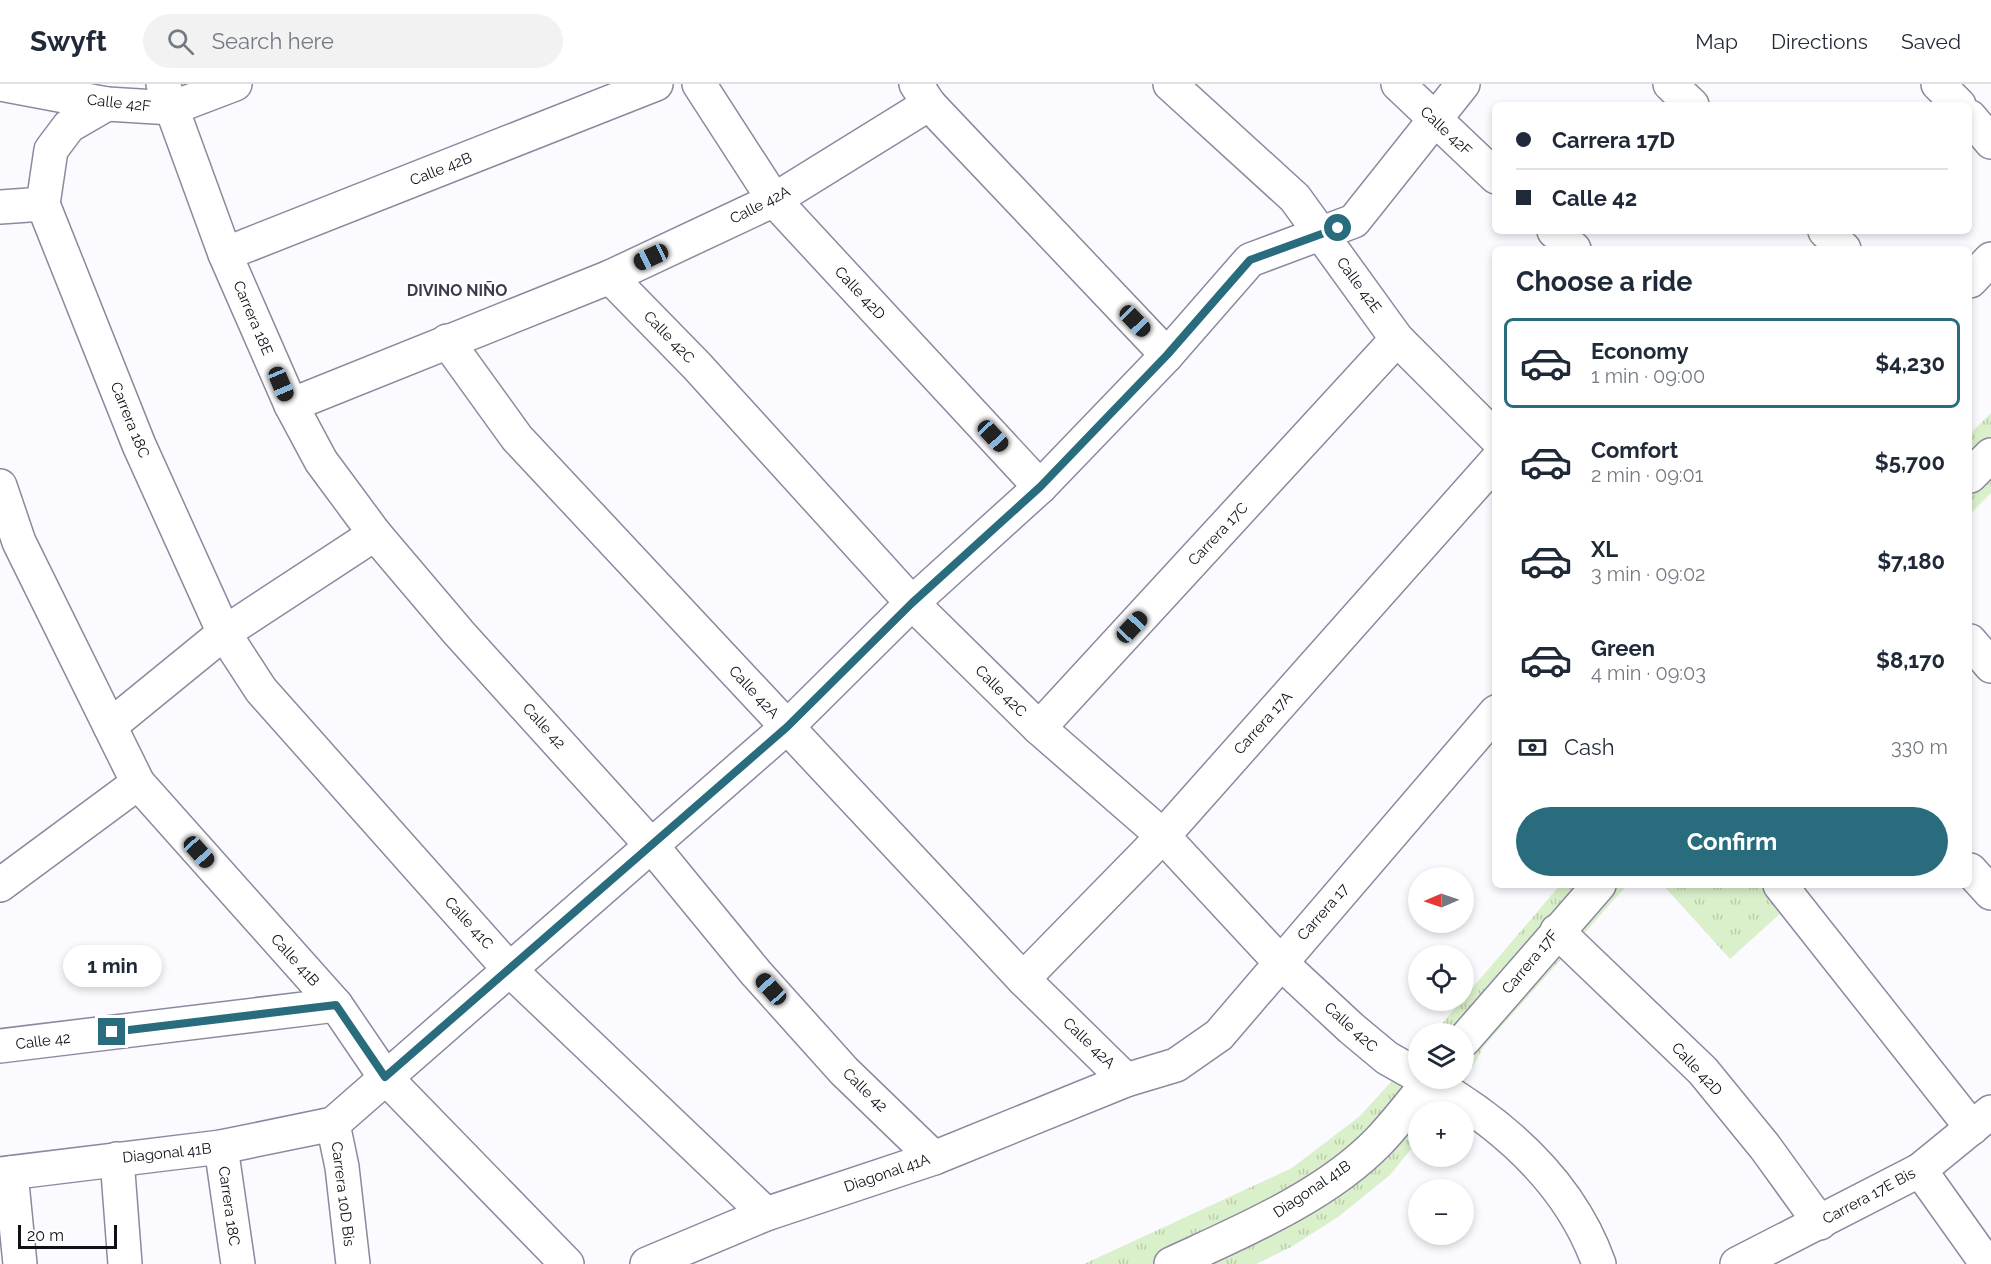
<!DOCTYPE html>
<meta charset="utf-8">
<style>
:root{--surface:#fff;--page:#f2f2f3;--text:#1f2937;--muted:#747a83;--line:#e0e1e3;--accent:#286c7d}
body{margin:0;font-family:Raleway,sans-serif;background:var(--page);color:var(--text);height:100vh;display:flex;flex-direction:column;font-size:22px;white-space:nowrap}
*{box-sizing:border-box;margin:0}
p{font-size:20px;color:var(--muted)}
.icon{flex:none;width:33px;height:33px;fill:none;stroke:currentColor;stroke-width:2;stroke-linecap:round;stroke-linejoin:round}
.map{position:relative;flex:1;overflow:hidden}
.details{position:absolute;left:1492px;top:162px;width:480px;height:642px;display:flex;flex-direction:column;background:var(--surface);border-radius:9px;box-shadow:0 3px 9px #0003}
.details>*{flex:none}
.top-card{position:absolute;left:1492px;top:18px;width:480px;height:132px;border-radius:9px;box-shadow:0 3px 9px #0003;display:grid;align-content:center;height:132px;padding:0 24px;background:var(--surface)}
.needle{width:39px;rotate:268deg}
.fabs{position:absolute;left:1408px;top:783px;display:grid;gap:12px}
.fabs a{display:grid;place-items:center;width:66px;height:66px;border-radius:50%;background:var(--surface);box-shadow:0 3px 9px #0003;font-size:30px}
.scale{position:absolute;left:18px;bottom:15px;width:99px;box-sizing:border-box;padding-left:6px;border:3px solid #111018;border-top:0;font-size:16px;line-height:21px;white-space:nowrap;color:#111018;-webkit-text-stroke:4px #fff;paint-order:stroke}
.end{position:absolute;width:27px;height:27px;margin:-14px;border:8px solid #286c7d;background:#fff;box-shadow:0 0 0 3px #fff}
.from{border-radius:50%}
.bubble{position:absolute;height:42px;border-radius:21px;background:var(--surface);box-shadow:0 3px 9px #0003;font-size:20px;font-weight:700;line-height:42px;text-align:center}
.car{position:absolute;width:18px;height:36px;margin:-18px -9px;border-radius:8px;box-shadow:0 0 4px 2px #0007;background:linear-gradient(#222 24%,#8ab4d8 0 40%,#222 0 76%,#8ab4d8 0 86%,#222 0)}
.top-card b{display:flex;align-items:center;gap:21px;height:57px;font-size:22px}
.top-card b+b{border-top:2px solid var(--line)}
.top-card i{width:15px;height:15px;background:var(--text)}
ul{padding:0;list-style:none}
li{display:flex;align-items:center;gap:18px;height:90px;margin:0 12px 9px;padding:0 12px;border:3px solid transparent;border-radius:9px}
li div{flex:1}
li b{display:block;font-size:22px}
li em{font-style:normal;font-weight:700}
li.selected{border-color:var(--accent)}
li>.icon{width:54px;height:54px;stroke-width:1.5}
h2{padding:0 24px;font-size:27px;line-height:72px}
.pay{display:flex;align-items:center;gap:15px;height:66px;padding:0 24px;font-size:22px}
.pay p{margin-inline-start:auto}
.button{display:flex;gap:12px;margin-top:auto;padding:12px 24px}
.button a{flex:1;height:69px;border-radius:36px;background:var(--accent);color:#fff;font-size:24px;font-weight:700;line-height:69px;text-align:center}
header{display:flex;align-items:center;gap:36px;box-sizing:border-box;height:84px;padding:0 30px;background:var(--surface);border-bottom:2px solid var(--line)}
header strong{font-size:28px}
nav{display:flex;gap:33px;margin-inline-start:auto;font-size:21px}
.search{width:420px;height:54px;background:var(--page);display:flex;align-items:center;gap:15px;box-sizing:border-box;padding:0 21px;border-radius:33px;color:var(--muted);font-size:22px}
.map>svg:first-child{display:block}
</style>
<header>
<strong>Swyft</strong>
<div class="search"><svg class="icon" aria-label="search" viewBox="0 0 24 24"><circle cx="10" cy="10" r="6"/><path d="M15 15l6 6"/></svg>Search here</div>
<nav><a>Map</a><a>Directions</a><a>Saved</a></nav>
</header>
<div class="map">
<svg width="1991" height="1180" viewBox="0 0 1991 1180">
<defs>
<pattern id="grass-tufts" width="24" height="20" patternUnits="userSpaceOnUse" patternTransform="scale(1.5)"><rect width="24" height="20" fill="#daf0ca"/><path d="M3 7l-1-3M5 7V3M7 7l1-3M15 17l-1-3M17 17v-4M19 17l1-3" fill="none" stroke="#bacdad"/></pattern>
</defs>
<rect width="100%" height="100%" fill="#fafaff"/>
<g fill="url(#grass-tufts)">
<path d="M1991,329V409L1970,430V350Z"/>
<path d="M1560,801H1627L1484,962L1461,1004L1441,1027L1419,1028V1055L1390,1091L1338,1133L1291,1163L1256,1180H1084L1292,1084L1360,1032L1419,967V994H1464V950L1434,949Z"/>
<path d="M1663,801H1780L1794,817L1730,875Z"/>
</g>
<g fill="none" stroke-linecap="round" stroke-linejoin="round">
<defs>
<g id="street">
<path d="M0,0L107,20L172,24L235,0"/>
<path d="M163,0L225,170L291,321L321,377L375,450L459,549L651,761L756,889L844,987L934,1074"/>
<path d="M699,0L774,116L1040,403"/>
<path d="M916,0L929,20L1167,271"/>
<path d="M1170,0L1295,114L1397,255L1496,354"/>
<path d="M1398,0L1496,93"/>
<path d="M1670,0L1692,21"/>
<path d="M1938,0L1959,21"/>
<path d="M1970,33L1991,58"/>
<path d="M43,120L139,361L224,549L261,606L510,886L766,1130"/>
<path d="M0,123L43,120L51,66L69,42L107,20"/>
<path d="M1554,147L1574,165"/>
<path d="M1825,147L1844,165"/>
<path d="M225,170L656,0"/>
<path d="M610,193L697,282L912,519L1039,644L1163,752L1280,878L1351,944L1387,974L1419,992"/>
<path d="M1970,197L1991,175"/>
<path d="M447,257L517,354L1023,895L1126,996"/>
<path d="M291,321L610,193L774,116L929,20"/>
<path d="M1970,392L1991,371"/>
<path d="M0,402L19,458L138,699L336,921L385,993L567,1180"/>
<path d="M1970,557L1991,582"/>
<path d="M110,642L224,549L375,450"/>
<path d="M1039,644L1397,255"/>
<path d="M1970,786L1991,809"/>
<path d="M0,801L138,699"/>
<path d="M1780,801L1972,1044"/>
<path d="M1557,847L1703,987L1765,1063L1820,1139"/>
<path d="M1023,895L1163,752L1496,377"/>
<path d="M1464,956L1599,801"/>
<path d="M0,962L336,921"/>
<path d="M333,1040L787,643L912,519L1040,403L1167,271L1250,176L1354,137L1463,0"/>
<path d="M333,1040L342,1083L353,1180"/>
<path d="M221,1063L238,1180"/>
<path d="M117,1075L125,1180"/>
<path d="M1920,1086L1987,1180"/>
<path d="M11,1089L20,1180"/>
<path d="M0,1090L221,1063L333,1040"/>
<path d="M647,1180L766,1130L934,1074L1126,996L1176,981L1219,951L1496,628"/>
<path d="M1737,1180L1920,1086L1991,1028"/>
</g>
<path id="secondary" d="M1171,1180C1240,1148 1325,1113 1379,1057C1397,1038 1413,1017 1429,997C1502,1039 1570,1098 1599,1180"/>
</defs>
<use href="#street" stroke="#8c899f" stroke-width="36"/>
<use href="#secondary" stroke="#8c899f" stroke-width="36"/>
<use href="#street" stroke="#fff" stroke-width="33"/>
<use href="#secondary" stroke="#fff" stroke-width="33"/>
</g>
<g fill="none" stroke-linecap="round" stroke-linejoin="round">
<path stroke="#286c7d" stroke-width="8" d="M112,948L336,921L385,993L787,643L912,519L1040,403L1167,271L1250,176L1338,144"/>
</g>
<g text-anchor="middle" stroke-width="4.5" stroke-linejoin="round" paint-order="stroke">
<g font-size="15" fill="#111018" stroke="#fff">
<text transform="translate(119 19) rotate(6)" y="5">Calle 42F</text>
<text transform="translate(1446 47) rotate(43)" y="5">Calle 42F</text>
<text transform="translate(441 85) rotate(-22)" y="5">Calle 42B</text>
<text transform="translate(760 121) rotate(-27)" y="5">Calle 42A</text>
<text transform="translate(1359 201) rotate(54)" y="5">Calle 42E</text>
<text transform="translate(860 209) rotate(47)" y="5">Calle 42D</text>
<text transform="translate(253 234) rotate(67)" y="5">Carrera 18E</text>
<text transform="translate(669 253) rotate(46)" y="5">Calle 42C</text>
<text transform="translate(130 336) rotate(68)" y="5">Carrera 18C</text>
<text transform="translate(1218 450) rotate(-47)" y="5">Carrera 17C</text>
<text transform="translate(1001 607) rotate(45)" y="5">Calle 42C</text>
<text transform="translate(754 608) rotate(47)" y="5">Calle 42A</text>
<text transform="translate(1263 639) rotate(-48)" y="5">Carrera 17A</text>
<text transform="translate(544 642) rotate(48)" y="5">Calle 42</text>
<text transform="translate(1323 828) rotate(-49)" y="5">Carrera 17</text>
<text transform="translate(469 839) rotate(48)" y="5">Calle 41C</text>
<text transform="translate(295 876) rotate(48)" y="5">Calle 41B</text>
<text transform="translate(1530 878) rotate(-50)" y="5">Carrera 17F</text>
<text transform="translate(1351 943) rotate(42)" y="5">Calle 42C</text>
<text transform="translate(43 957) rotate(-7)" y="5">Calle 42</text>
<text transform="translate(1089 959) rotate(44)" y="5">Calle 42A</text>
<text transform="translate(1697 985) rotate(47)" y="5">Calle 42D</text>
<text transform="translate(865 1006) rotate(44)" y="5">Calle 42</text>
<text transform="translate(167 1069) rotate(-6)" y="5">Diagonal 41B</text>
<text transform="translate(887 1089) rotate(-19)" y="5">Diagonal 41A</text>
<text transform="translate(1312 1105) rotate(-34)" y="5">Diagonal 41B</text>
<text transform="translate(343 1110) rotate(83)" y="5">Carrera 10D Bis</text>
<text transform="translate(1869 1112) rotate(-28)" y="5">Carrera 17E Bis</text>
<text transform="translate(229 1122) rotate(82)" y="5">Carrera 18C</text>
</g>
<g font-size="16" font-weight="bold" fill="#3c3a4d" stroke="#fff">
<text x="457" y="212">DIVINO NIÑO</text>
</g>
</g>
</svg>
<div class="fabs">
<a><svg class="needle" viewBox="-14 -14 28 28"><path d="M0-13l5 13h-10z" fill="#e53935"/><path d="M0 13l5-13h-10z" fill="#747a83"/></svg></a>
<a><svg class="icon" aria-label="locate" viewBox="0 0 24 24"><circle cx="12" cy="12" r="6"/><path d="M12 2v4M12 18v4M2 12h4M18 12h4"/></svg></a>
<a><svg class="icon" aria-label="layers" viewBox="0 0 24 24"><path d="M12 4l9 5-9 5-9-5zM3 14l9 5 9-5"/></svg></a>
<a>+</a>
<a>−</a>
</div>
<div class="scale">20 m</div>
<i class="end from" style="left:1338px;top:144px"></i>
<i class="end" style="left:112px;top:948px"></i>
<div class="bubble" style="left:63px;top:861px;width:99px">1 min</div>
<i class="car" style="left:651px;top:173px;rotate:245deg"></i>
<i class="car" style="left:1135px;top:237px;rotate:136deg"></i>
<i class="car" style="left:281px;top:300px;rotate:157deg"></i>
<i class="car" style="left:993px;top:352px;rotate:137deg"></i>
<i class="car" style="left:1132px;top:543px;rotate:43deg"></i>
<i class="car" style="left:199px;top:768px;rotate:138deg"></i>
<i class="car" style="left:771px;top:905px;rotate:318deg"></i>
<div class="top-card">
<b><i class="from"></i>Carrera 17D</b>
<b><i></i>Calle 42</b>
</div>
<section class="details">
<h2>Choose a ride</h2>
<ul>
<li class="selected"><svg class="icon" aria-label="car" viewBox="0 0 24 24"><path d="M5 17H2v-5l4-1 3-4h7l3 4 3 1v5h-3M9 17h6M6 11h13"/><circle cx="7" cy="17" r="2"/><circle cx="17" cy="17" r="2"/></svg><div><b>Economy</b><p>1 min · 09:00</p></div><em>$4,230</em></li>
<li><svg class="icon" aria-label="car" viewBox="0 0 24 24"><path d="M5 17H2v-5l4-1 3-4h7l3 4 3 1v5h-3M9 17h6M6 11h13"/><circle cx="7" cy="17" r="2"/><circle cx="17" cy="17" r="2"/></svg><div><b>Comfort</b><p>2 min · 09:01</p></div><em>$5,700</em></li>
<li><svg class="icon" aria-label="car" viewBox="0 0 24 24"><path d="M5 17H2v-5l4-1 3-4h7l3 4 3 1v5h-3M9 17h6M6 11h13"/><circle cx="7" cy="17" r="2"/><circle cx="17" cy="17" r="2"/></svg><div><b>XL</b><p>3 min · 09:02</p></div><em>$7,180</em></li>
<li><svg class="icon" aria-label="car" viewBox="0 0 24 24"><path d="M5 17H2v-5l4-1 3-4h7l3 4 3 1v5h-3M9 17h6M6 11h13"/><circle cx="7" cy="17" r="2"/><circle cx="17" cy="17" r="2"/></svg><div><b>Green</b><p>4 min · 09:03</p></div><em>$8,170</em></li>
</ul>
<div class="pay"><svg class="icon" aria-label="cash" viewBox="0 0 24 24"><path d="M3 7h18v10H3z"/><circle cx="12" cy="12" r="2"/></svg>Cash<p>330 m</p></div>
<div class="button"><a>Confirm</a></div>
</section>
</div>
